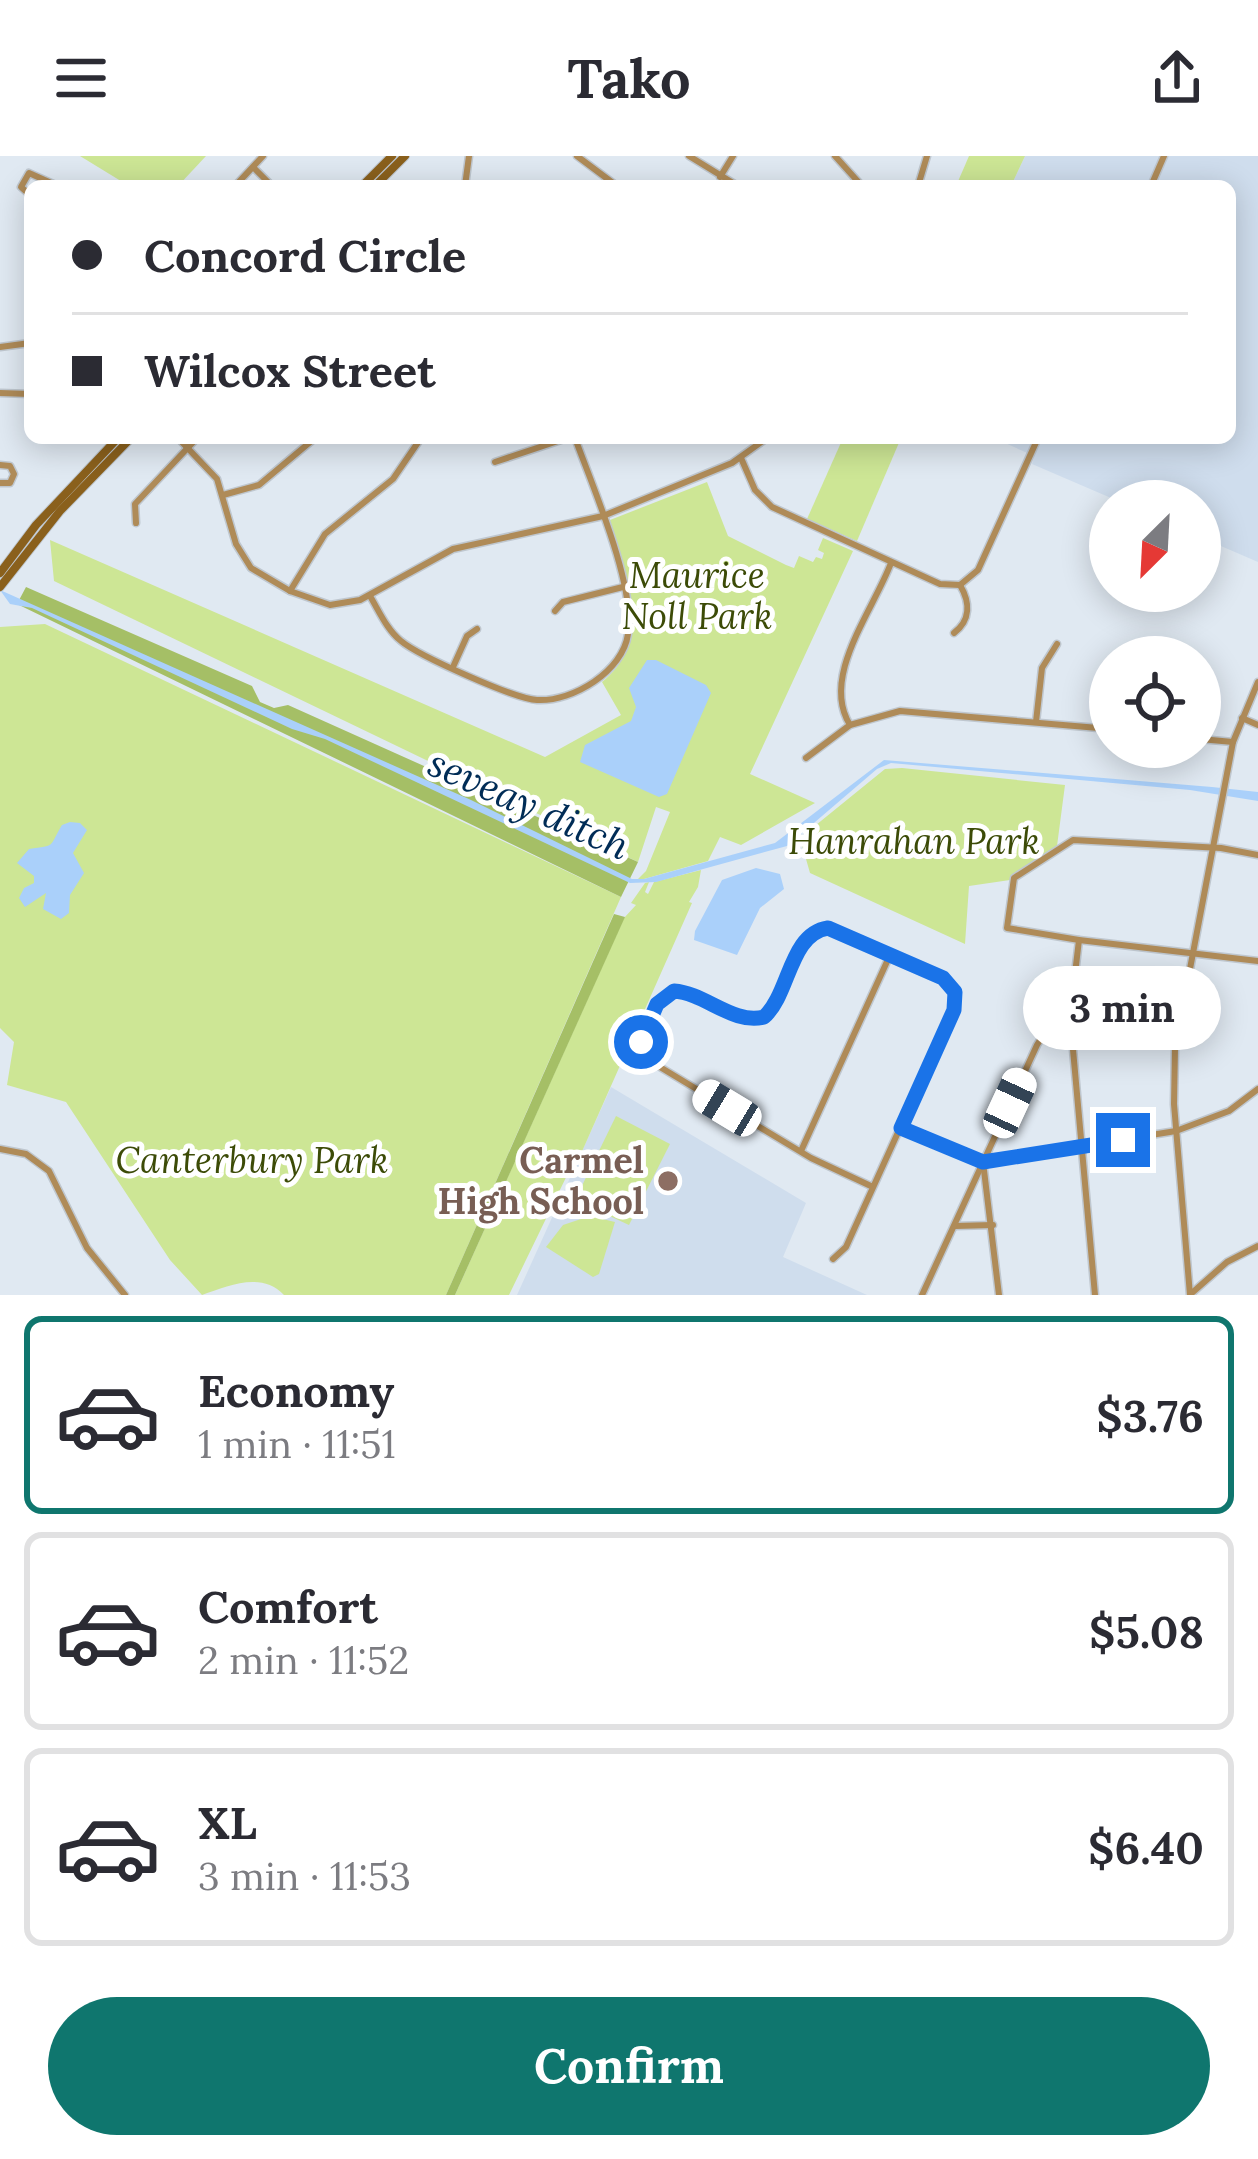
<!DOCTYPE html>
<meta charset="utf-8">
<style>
:root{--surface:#fff;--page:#f7f7f7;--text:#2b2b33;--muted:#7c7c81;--line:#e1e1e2;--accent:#0f766e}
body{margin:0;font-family:Lora,serif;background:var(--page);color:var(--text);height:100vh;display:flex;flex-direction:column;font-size:45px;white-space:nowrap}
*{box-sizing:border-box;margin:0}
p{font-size:39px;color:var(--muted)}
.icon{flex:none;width:66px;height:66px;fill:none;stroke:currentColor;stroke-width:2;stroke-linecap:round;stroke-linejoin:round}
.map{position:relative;height:1139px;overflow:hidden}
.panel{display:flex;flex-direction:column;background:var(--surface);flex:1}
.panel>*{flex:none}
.top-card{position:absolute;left:24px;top:24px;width:1212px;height:264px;border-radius:18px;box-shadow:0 6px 30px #0003;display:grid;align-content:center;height:264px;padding:0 48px;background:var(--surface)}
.needle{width:78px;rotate:204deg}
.buttons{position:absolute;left:1089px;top:324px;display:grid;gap:24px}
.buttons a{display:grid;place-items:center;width:132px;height:132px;border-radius:50%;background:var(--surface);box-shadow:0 6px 30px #0003;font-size:60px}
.end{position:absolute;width:54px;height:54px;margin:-27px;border:15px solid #1a73e8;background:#fff;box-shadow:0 0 0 6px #fff}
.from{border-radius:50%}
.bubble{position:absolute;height:84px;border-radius:42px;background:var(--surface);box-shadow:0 6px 30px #0003;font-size:39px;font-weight:700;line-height:84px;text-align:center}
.car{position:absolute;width:36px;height:72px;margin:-36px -18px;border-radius:15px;box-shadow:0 0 9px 3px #0007;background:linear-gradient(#fff 24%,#345 0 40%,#fff 0 76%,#345 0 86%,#fff 0)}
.top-card b{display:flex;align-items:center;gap:42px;height:114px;font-size:45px}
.top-card b+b{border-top:3px solid var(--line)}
.top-card i{width:30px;height:30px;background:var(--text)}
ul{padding:21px 0 0;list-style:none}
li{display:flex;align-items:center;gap:36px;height:198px;margin:0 24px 18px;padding:0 24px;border:6px solid var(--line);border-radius:18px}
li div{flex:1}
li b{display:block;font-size:45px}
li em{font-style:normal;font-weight:700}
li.current{border-color:var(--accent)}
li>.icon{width:108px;height:108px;stroke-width:1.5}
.action{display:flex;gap:24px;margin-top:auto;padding:24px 48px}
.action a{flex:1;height:138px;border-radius:72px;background:var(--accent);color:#fff;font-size:48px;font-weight:700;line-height:138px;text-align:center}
header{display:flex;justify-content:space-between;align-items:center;height:156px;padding:0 48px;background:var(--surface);font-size:54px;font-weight:700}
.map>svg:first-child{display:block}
</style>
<header><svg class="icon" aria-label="menu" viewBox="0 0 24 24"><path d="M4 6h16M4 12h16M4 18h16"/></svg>Tako<svg class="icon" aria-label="share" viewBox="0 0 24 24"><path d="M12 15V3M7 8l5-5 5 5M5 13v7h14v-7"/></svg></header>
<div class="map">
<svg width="1258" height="1139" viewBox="0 0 1258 1139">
<rect width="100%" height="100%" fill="#e0e9f2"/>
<g fill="#cfdded">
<path d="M1025,0H1258V406L1200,381V345H1118L1032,308L1034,300L994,282H1230V30H1011Z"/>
<path d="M611,931L806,1047L783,1101L867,1139H517Z"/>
</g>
<g fill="#cde695">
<path d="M80,0H206L178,30H129Z"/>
<path d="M969,0H1025L1011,30H956Z"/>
<path d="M843,282H901L857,385L807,363Z"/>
<path d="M707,326L728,380L786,409L794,412L799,400L813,406L816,401L822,403L824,397L818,394L823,382L853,395L750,618L815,647L741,689L720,681L708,705L644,723H638L646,715L670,656L656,651L638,706L54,425L50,384L545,601L621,559L602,526C655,485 623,418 610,364Z"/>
<path d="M45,468L621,741L446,1139H284C261,1115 228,1130 202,1139L170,1104L66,946L7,929L14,886L0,872V471Z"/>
<path d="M902,612L1065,629L1057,690L1010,724L969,730L965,788L810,717L800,682L885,613Z"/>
<path d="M701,714L698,731L689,746L692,747L576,1009L573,1007L509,1139H455L624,762L636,749L631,747L645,727L649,726L645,736L648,738L654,726Z"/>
<path d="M616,960L670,988L629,1069L575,1044Z"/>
<path d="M590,1060L615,1066L599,1118L593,1121L546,1091L563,1069Z"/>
</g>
<g fill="#a5bf66">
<path d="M26,431L252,530L260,546L274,552L288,549L638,706L621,741L17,448Z"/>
<path d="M614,758L625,761L455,1139H446Z"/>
</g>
<g fill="#aad0fa">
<path d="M0,434L471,644L632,723H644L775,687L884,604L1212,631L1258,636V645L1190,634L891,607L877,613L787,690L656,726L630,727L325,583L292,573L32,452L10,448Z"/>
<path d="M647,504H656L706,529L711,537L667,638L659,641L580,606L585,589L631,565L636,551L629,532Z"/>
<path d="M70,666L80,667L87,674L73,697L84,717L70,739L69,757L61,763L43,753L46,737L25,751L19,742L24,732L34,727V720L17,707L29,693C57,689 48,692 62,669Z"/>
<path d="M756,712L780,718L784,733L760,752L737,799L694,784L695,775L722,724Z"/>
</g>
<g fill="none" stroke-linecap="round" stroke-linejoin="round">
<defs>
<g id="minor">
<path d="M577,0L617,30"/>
<path d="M689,0L738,30"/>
<path d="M835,0L862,30"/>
<path d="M254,12L272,30"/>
<path d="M720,21L733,0"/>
<path d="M235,30L263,0"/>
<path d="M465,30L469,0"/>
<path d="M918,30L927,0"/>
<path d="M1151,30L1164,0"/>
<path d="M30,39L21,31L29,17L58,30"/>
<path d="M0,191L30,187"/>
<path d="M0,237L30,238"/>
<path d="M178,282L217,323L236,388L251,412L290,435L330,449L360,444L453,393L603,360L732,307L767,282"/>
<path d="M741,302L755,334L772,351L940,428L960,429"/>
<path d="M495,306L567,282"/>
<path d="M0,309L10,310L14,318L10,327H0"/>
<path d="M223,339L259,329L315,282"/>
<path d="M136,367L135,348L197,282"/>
<path d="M960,429L978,414L1038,282"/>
<path d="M290,435L325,378L393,323L421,282"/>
<path d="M370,440C379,455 387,474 401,485C419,500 515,543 537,544C573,546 623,515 628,478C636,430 592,329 575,282"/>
<path d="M555,455L563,446L623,431"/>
<path d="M954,477C971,464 970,446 960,429"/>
<path d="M453,511L467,480L477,473"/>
<path d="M1242,562L1258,569"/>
<path d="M1036,566L1042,512L1057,488"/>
<path d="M850,569C820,521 873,455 891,407"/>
<path d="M1200,583L1233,586"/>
<path d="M806,602L850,569L900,555L1110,573"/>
<path d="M1258,699L1221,692L1073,684L1014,722L1007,772L1079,784L1258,805"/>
<path d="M1079,784L1070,860L1095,1139"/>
<path d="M901,972L983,1006L1176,975L1229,955L1258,933"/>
<path d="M0,993L26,998L49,1015L87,1092L125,1139"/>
<path d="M801,995L890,799"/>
<path d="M983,1006L999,1139"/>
<path d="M955,1070L993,1069"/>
<path d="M833,1103L846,1091L954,853C958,840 954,829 943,822L828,772C790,778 790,838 764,861C728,870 696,820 661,842C649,861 634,884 650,905L811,1002L873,1031"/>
<path d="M1193,1136L1227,1106L1258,1090"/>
<path d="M922,1139L1037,889L1050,868L1070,851"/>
<path d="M1190,1139L1174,948L1175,892L1233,586L1258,526"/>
</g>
<g id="secondary">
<path d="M362,30L392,0"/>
<path d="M375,30L405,0"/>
<path d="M0,417L36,369L118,282"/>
<path d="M0,431L60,355L131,282"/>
</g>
</defs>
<use href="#minor" stroke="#bfc7cf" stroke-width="9"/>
<use href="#secondary" stroke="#bfc7cf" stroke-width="10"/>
<use href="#minor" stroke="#af8b58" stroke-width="6"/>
<use href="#secondary" stroke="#8a601c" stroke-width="8"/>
</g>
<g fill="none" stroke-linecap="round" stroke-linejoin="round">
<path stroke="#1a73e8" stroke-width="15" d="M641,886L657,848L674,835C705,837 733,869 764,861C790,838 789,778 828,772L943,822L955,836L954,854L901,972L983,1006L1123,984"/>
</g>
<circle fill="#8d6e63" stroke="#fff" stroke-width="4.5" cx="668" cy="1025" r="12"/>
<g text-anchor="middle" stroke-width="10" stroke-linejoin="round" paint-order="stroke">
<g font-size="36" font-style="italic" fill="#3c4b07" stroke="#fff">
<text x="697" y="432">Maurice<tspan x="697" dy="41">Noll Park</tspan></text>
<text x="914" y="698">Hanrahan Park</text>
<text x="252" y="1017">Canterbury Park</text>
</g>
<g font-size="36" font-weight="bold" fill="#785e54" stroke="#fff" text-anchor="end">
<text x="644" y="1017">Carmel<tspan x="644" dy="41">High School</tspan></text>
</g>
<g font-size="39" font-style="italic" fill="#002c56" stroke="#fff">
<text transform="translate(529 648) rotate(24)" y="14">seveay ditch</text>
</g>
</g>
</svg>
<div class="buttons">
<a><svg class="needle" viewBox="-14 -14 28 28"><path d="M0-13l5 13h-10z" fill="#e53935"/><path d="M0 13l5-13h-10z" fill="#7c7c81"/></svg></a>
<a><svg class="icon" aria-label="locate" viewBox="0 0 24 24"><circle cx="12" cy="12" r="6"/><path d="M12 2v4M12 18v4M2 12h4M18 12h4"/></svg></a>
</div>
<i class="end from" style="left:641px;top:886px"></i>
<i class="end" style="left:1123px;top:984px"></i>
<div class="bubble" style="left:1023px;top:810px;width:198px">3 min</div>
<i class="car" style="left:1010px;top:947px;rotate:25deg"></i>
<i class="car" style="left:727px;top:952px;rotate:301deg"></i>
<div class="top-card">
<b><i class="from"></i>Concord Circle</b>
<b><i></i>Wilcox Street</b>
</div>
</div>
<section class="panel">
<ul>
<li class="current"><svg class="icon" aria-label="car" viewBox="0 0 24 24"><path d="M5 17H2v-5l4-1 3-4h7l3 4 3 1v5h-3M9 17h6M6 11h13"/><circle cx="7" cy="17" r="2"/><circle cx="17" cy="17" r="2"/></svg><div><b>Economy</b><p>1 min · 11:51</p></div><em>$3.76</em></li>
<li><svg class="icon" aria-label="car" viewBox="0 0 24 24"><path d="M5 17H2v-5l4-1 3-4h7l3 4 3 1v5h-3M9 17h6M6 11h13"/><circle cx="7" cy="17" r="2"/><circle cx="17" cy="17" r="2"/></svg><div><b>Comfort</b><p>2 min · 11:52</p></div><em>$5.08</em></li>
<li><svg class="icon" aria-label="car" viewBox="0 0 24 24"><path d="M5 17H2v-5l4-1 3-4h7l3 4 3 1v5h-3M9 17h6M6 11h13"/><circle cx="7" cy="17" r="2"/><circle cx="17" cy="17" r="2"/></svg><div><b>XL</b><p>3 min · 11:53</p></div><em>$6.40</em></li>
</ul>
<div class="action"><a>Confirm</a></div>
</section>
